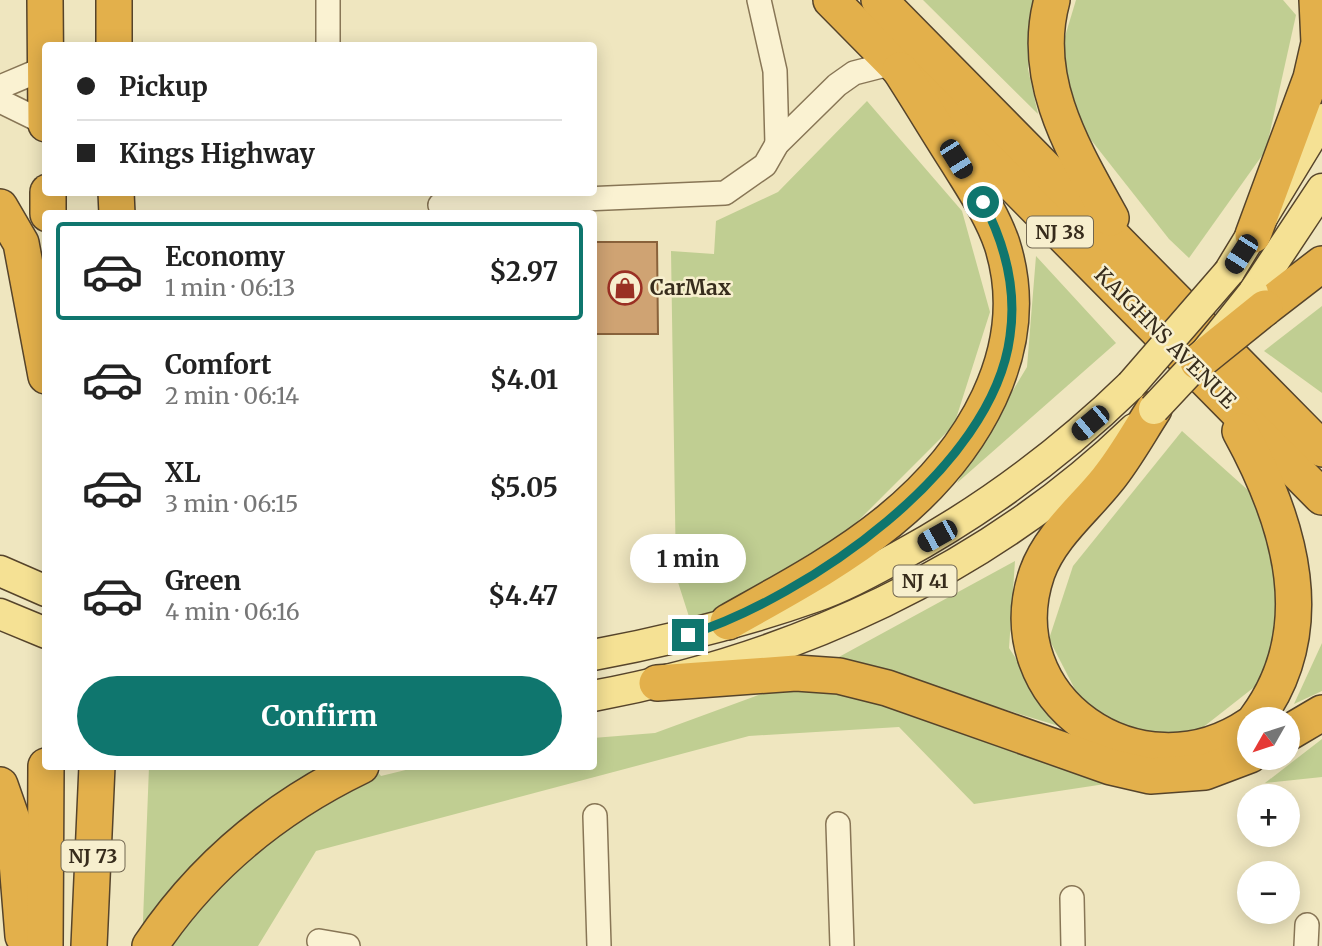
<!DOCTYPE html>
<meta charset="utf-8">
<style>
:root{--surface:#fff;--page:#f6f6f6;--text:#222;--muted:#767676;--line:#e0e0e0;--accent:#0f766e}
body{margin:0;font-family:Merriweather,serif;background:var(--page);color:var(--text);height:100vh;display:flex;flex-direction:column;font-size:26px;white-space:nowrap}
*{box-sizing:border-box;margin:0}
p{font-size:23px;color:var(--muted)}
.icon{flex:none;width:38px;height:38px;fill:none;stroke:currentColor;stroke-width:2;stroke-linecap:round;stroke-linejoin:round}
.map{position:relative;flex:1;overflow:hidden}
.sheet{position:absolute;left:42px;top:210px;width:555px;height:560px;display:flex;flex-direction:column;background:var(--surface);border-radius:7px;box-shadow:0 4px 18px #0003}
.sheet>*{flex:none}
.banner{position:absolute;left:42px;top:42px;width:555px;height:154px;border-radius:7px;box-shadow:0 4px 18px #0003;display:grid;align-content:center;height:154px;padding:0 35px;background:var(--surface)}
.needle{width:46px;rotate:231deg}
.tools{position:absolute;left:1237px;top:707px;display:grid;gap:14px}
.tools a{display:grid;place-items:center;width:63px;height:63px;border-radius:50%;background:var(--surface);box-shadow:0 4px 18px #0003;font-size:35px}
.end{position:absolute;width:32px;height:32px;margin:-16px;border:9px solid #0f766e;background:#fff;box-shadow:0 0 0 4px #fff}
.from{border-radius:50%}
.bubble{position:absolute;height:49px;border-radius:24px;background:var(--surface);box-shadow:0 4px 18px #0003;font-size:23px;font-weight:700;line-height:49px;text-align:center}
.car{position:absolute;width:21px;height:42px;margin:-21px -10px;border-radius:9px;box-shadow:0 0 5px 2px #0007;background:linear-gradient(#222 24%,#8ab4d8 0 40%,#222 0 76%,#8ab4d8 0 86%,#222 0)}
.banner b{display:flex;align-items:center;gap:24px;height:66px;font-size:26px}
.banner b+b{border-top:2px solid var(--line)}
.banner i{width:18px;height:18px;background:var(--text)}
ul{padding:12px 0 0;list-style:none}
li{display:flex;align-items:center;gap:21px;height:98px;margin:0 14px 10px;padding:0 21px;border:4px solid transparent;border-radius:7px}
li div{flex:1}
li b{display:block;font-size:26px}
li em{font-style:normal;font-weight:700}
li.active{border-color:var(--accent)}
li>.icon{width:63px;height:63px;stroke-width:1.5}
.action{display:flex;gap:14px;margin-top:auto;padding:14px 35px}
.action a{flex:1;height:80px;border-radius:42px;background:var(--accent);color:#fff;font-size:28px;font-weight:700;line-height:80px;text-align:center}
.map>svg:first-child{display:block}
</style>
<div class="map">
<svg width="1322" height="946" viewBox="0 0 1322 946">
<rect width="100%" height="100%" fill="#efe6bf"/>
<g fill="#c0ce92">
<path d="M923,0H1037L1028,69L1038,114Z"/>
<path d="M1076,0H1283L1296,15L1266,150L1189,258L1169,239L1084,131L1060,53Z"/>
<path d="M867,101L962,211L990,312L954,425L821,558L692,626L676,576L671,251L714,254L716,221L778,192Z"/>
<path d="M1036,256L1116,343L957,483L1027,367Z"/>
<path d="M1322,306V393L1264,351Z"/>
<path d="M1182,431L1259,500L1285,614L1262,681L1197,732L1137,734L1084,707L1049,639L1073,566Z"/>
<path d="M1015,561L1009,648L1062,727L837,658Z"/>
<path d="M1322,643V691L1294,704Z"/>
<path d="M814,680L1125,781L974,804L899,727L749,736L316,851L258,946H142L149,767L373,766L381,776L422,766H593V738L655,733L772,690Z"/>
<path d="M1322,739V777L1265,783Z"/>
</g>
<path fill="#cfa373" stroke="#89623b" stroke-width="2" d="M593,242H657L658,334H593Z"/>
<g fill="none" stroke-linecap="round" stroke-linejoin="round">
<defs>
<g id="minor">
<path d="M759,0L775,71L777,144"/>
<path d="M328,46V0"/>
<path d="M0,87L45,68"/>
<path d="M0,101L45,123"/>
<path d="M440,205L725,193L765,165L777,144L837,85L854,73L893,63"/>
<path d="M595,816L599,946"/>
<path d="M838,824L842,946"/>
<path d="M1072,898L1073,946"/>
<path d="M319,941L348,946"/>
<path d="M1306,946L1307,925"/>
</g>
<g id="major">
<path d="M1229,272L1322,119"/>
<path d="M1253,293L1322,189"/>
<path d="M0,571L46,591"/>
<path d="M0,614L46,633"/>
<path d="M593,655C668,641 743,622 814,597C843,587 870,572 896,558C983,511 1060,454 1131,385"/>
<path d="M593,696C793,659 987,571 1134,429"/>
</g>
<g id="highway">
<path d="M45,0L46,124"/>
<path d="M114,0V46"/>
<path d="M831,0L1322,497"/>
<path d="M879,0L1322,449"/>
<path d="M1052,0C1030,80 1074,151 1111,218"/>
<path d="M48,192V214"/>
<path d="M116,192L117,214"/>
<path d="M0,207L21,243L46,376"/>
<path d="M1253,235L1311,78L1319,43L1317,0"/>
<path d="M1265,308L1322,264"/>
<path d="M1154,409C1139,432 1125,458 1107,480C1084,509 1050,536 1037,573C994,699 1139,800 1250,725"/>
<path d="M1240,431C1291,524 1322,630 1256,719"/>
<path d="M728,622C783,591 840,561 889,521C971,454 1036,351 1002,244C992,215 975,190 959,164C939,133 920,101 900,70"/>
<path d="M657,683L796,673L839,676L887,688L1111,767L1150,776L1205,772L1250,755"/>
<path d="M1288,733L1322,713"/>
<path d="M0,785L14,825L23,936"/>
<path d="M45,946L46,766"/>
<path d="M89,946L97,766"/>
<path d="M150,946C203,867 276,807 361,766"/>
</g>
</defs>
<use href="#minor" stroke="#887656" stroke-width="26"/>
<use href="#major" stroke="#56442b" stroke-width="33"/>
<use href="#highway" stroke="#56442b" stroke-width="38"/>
<use href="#minor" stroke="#faf2d2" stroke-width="23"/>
<use href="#major" stroke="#f5e194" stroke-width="30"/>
<use href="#highway" stroke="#e3b04b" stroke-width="35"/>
<defs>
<g id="major-bridge">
<path d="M1131,385L1229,272"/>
<path d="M1154,409L1198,362L1253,293"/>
</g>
<path id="highway-bridge" d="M1198,362L1265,308"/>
</defs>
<use href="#major-bridge" stroke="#56442b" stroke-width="33" stroke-linecap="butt"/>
<use href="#highway-bridge" stroke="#56442b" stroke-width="38" stroke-linecap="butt"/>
<use href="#major-bridge" stroke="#f5e194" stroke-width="30"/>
<use href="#highway-bridge" stroke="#e3b04b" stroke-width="35"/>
</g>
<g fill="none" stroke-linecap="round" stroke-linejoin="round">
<path stroke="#0f766e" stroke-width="9" d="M688,635C807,597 993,469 1010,336C1017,288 1005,244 983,202"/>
</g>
<defs>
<symbol id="shop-ring" viewBox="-11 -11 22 22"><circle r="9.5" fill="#f7efce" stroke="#9a3024" stroke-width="1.5"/><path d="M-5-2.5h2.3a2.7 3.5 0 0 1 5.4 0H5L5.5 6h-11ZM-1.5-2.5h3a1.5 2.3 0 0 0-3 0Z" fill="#9a3024"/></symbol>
</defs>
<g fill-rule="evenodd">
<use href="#shop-ring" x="606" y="269" width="38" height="38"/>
</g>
<g text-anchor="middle" stroke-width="5" stroke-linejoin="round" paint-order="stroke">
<g fill="#f7efce" stroke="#716651" stroke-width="2">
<rect x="1027" y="216.5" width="66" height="31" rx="5"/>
<rect x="893.5" y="565.5" width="63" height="31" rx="5"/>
<rect x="61.5" y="840.5" width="63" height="31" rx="5"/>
</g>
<g font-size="19" font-weight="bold" fill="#372c1c">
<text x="1060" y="239">NJ 38</text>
<text x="925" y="588">NJ 41</text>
<text x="93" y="863">NJ 73</text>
</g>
<g font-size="21" font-weight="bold" fill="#372c1c" stroke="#f7efce" text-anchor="start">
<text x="650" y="295">CarMax</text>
</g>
<g font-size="21" fill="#372c1c" stroke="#f7efce">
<text transform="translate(1165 338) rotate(45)" y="7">KAIGHNS AVENUE</text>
</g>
</g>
</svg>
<div class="tools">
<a><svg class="needle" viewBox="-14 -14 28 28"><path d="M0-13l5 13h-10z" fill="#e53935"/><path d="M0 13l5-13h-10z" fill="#767676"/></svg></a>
<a>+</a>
<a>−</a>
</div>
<i class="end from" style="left:983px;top:202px"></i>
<i class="end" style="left:688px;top:635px"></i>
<div class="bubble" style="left:630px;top:534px;width:116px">1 min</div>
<i class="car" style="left:956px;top:159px;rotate:148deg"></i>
<i class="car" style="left:1241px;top:254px;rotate:213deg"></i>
<i class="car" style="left:1090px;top:423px;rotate:230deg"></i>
<i class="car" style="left:937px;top:536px;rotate:241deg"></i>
<div class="banner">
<b><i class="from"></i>Pickup</b>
<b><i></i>Kings Highway</b>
</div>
<section class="sheet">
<ul>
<li class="active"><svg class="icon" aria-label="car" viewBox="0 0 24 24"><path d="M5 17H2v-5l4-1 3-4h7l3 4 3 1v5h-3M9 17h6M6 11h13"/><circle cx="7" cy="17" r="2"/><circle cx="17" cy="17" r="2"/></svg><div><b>Economy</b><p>1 min · 06:13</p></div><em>$2.97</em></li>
<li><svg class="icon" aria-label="car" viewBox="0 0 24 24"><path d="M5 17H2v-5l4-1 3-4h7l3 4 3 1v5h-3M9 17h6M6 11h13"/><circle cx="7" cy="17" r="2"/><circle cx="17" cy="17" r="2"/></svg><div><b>Comfort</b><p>2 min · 06:14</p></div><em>$4.01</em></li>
<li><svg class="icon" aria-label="car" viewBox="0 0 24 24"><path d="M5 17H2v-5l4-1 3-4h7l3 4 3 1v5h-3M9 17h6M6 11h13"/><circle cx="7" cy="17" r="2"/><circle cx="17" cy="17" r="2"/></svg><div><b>XL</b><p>3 min · 06:15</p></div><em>$5.05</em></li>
<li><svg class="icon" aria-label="car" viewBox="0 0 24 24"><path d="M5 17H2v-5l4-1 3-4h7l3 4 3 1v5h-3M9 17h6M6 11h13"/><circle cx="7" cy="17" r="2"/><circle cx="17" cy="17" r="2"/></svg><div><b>Green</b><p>4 min · 06:16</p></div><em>$4.47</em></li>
</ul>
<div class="action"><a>Confirm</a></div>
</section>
</div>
